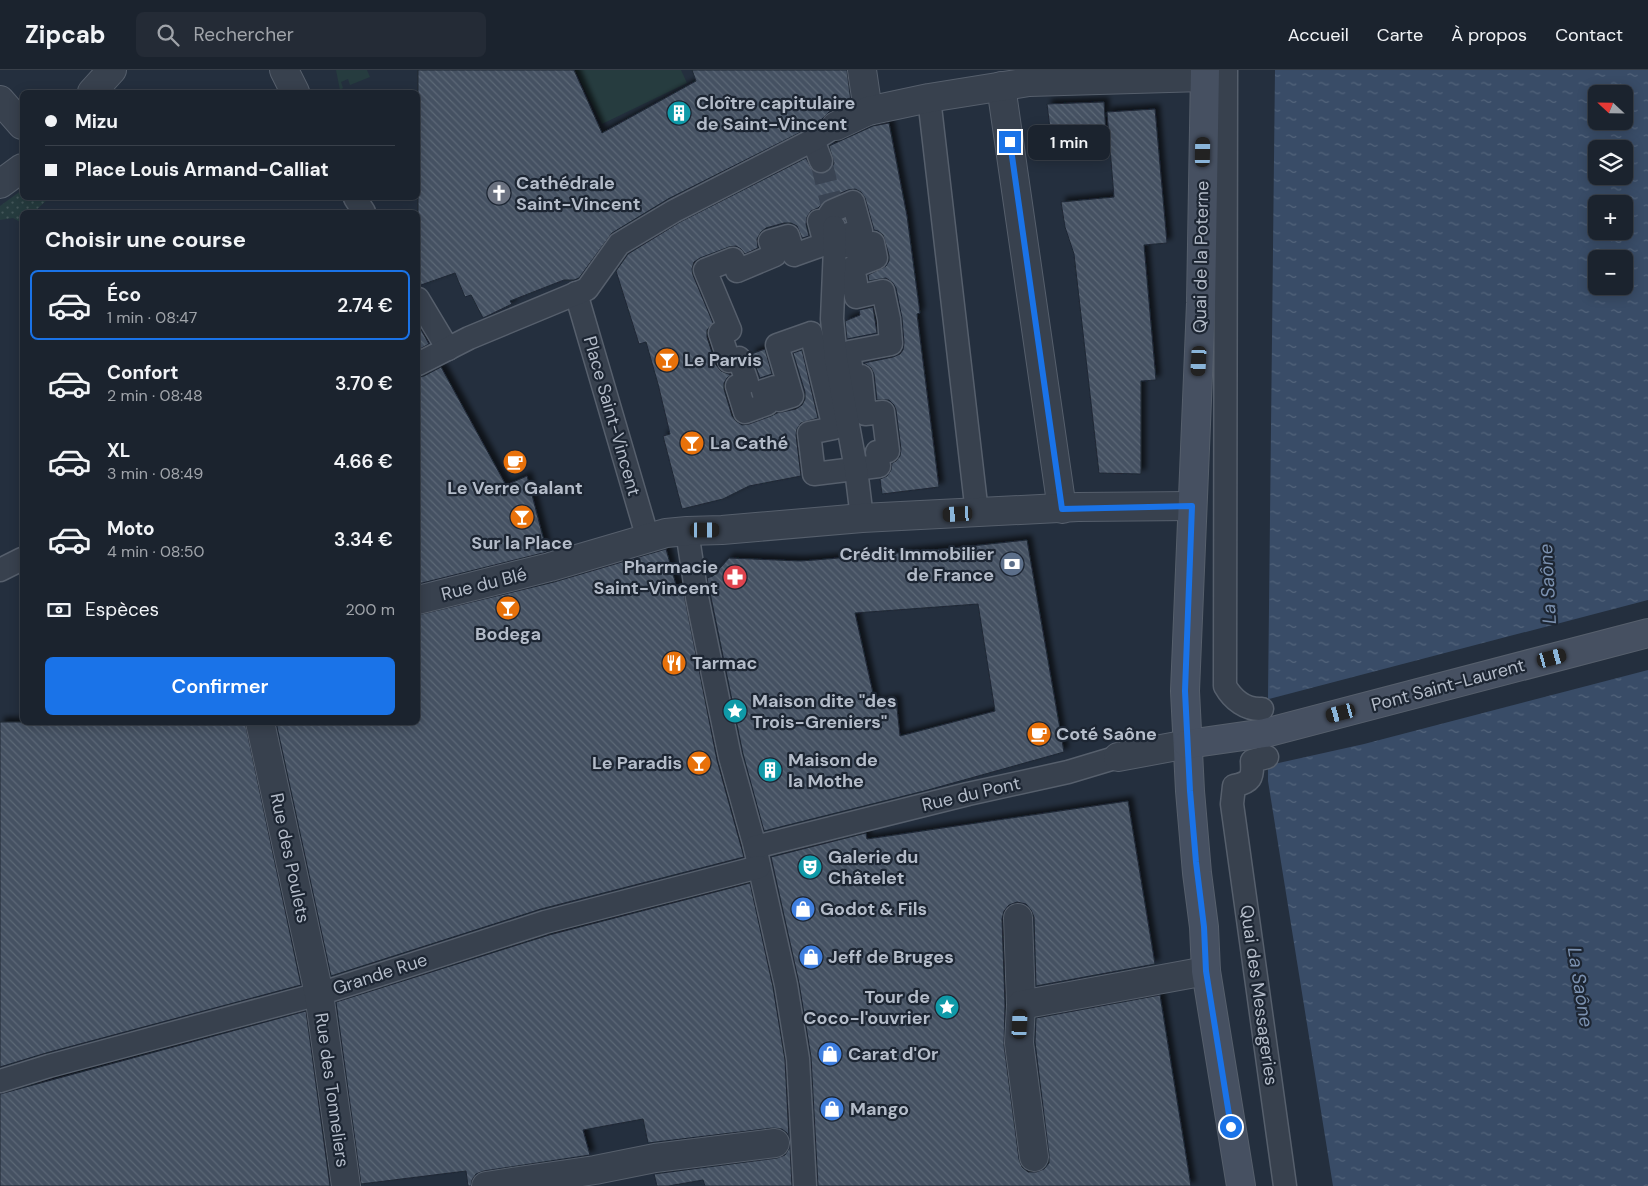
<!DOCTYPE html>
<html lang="fr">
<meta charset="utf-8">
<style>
:root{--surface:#1b232e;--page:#242b36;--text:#f1f3f6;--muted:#a0a4aa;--line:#39404a;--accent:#1a73e8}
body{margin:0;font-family:"DM Sans",sans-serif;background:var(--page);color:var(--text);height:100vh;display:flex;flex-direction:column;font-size:19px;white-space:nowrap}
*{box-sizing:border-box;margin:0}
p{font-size:16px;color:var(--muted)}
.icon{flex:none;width:28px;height:28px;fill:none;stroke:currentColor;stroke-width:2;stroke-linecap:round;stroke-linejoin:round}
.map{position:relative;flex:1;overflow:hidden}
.drawer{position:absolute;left:20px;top:140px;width:400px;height:515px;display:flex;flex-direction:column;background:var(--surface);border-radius:8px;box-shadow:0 2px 12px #0003,0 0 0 1px var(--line)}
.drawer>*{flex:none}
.top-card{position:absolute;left:20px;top:20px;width:400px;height:110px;border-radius:8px;box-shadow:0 2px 12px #0003,0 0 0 1px var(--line);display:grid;align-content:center;height:110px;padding:0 25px;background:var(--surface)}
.needle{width:32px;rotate:292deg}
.controls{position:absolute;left:1588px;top:15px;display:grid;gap:10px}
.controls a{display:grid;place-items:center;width:45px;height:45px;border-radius:8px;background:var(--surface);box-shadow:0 2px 12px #0003,0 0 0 1px var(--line);font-size:25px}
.end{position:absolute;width:22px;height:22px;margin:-11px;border:6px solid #1a73e8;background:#fff;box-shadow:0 0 0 2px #fff}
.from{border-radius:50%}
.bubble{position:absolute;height:35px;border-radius:8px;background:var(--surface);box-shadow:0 2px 12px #0003,0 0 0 1px var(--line);font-size:16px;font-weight:600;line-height:35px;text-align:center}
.car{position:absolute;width:15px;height:30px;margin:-15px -8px;border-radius:6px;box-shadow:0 0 4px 1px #0007;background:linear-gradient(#222 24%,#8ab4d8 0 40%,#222 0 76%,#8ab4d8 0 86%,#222 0)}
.top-card b{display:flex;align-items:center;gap:18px;height:48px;font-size:19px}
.top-card b+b{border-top:1px solid var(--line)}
.top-card i{width:12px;height:12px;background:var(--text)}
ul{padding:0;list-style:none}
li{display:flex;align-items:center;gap:15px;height:70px;margin:0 10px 8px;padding:0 15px;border:2px solid transparent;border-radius:8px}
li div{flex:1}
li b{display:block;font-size:19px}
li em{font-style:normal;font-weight:600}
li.active{border-color:var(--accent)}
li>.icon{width:45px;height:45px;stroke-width:1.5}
h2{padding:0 25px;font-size:22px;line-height:60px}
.pay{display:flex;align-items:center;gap:12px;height:55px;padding:0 25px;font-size:19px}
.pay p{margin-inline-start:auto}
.cta{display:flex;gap:10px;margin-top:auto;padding:10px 25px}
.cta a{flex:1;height:58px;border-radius:8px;background:var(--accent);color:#fff;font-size:20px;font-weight:600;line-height:58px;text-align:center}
header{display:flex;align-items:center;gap:30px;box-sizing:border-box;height:70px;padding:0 25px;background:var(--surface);border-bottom:1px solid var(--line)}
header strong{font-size:24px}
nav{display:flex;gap:28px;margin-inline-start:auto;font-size:18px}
.search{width:350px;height:45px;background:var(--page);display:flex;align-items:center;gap:12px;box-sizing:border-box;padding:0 18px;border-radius:8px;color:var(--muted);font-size:19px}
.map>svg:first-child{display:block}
</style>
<header>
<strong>Zipcab</strong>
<div class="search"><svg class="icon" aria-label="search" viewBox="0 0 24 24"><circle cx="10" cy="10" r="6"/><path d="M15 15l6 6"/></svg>Rechercher</div>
<nav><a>Accueil</a><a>Carte</a><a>À propos</a><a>Contact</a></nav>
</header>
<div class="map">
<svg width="1648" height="1116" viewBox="0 0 1648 1116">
<defs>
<pattern id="grass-dots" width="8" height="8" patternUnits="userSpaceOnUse" patternTransform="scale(1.25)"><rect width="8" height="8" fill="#263c3f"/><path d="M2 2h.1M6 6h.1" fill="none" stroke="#435659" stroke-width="1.8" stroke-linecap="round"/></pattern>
<pattern id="water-ripples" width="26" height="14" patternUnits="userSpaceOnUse" patternTransform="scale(1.25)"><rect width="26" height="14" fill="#394c67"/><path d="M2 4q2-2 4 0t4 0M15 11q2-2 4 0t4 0" fill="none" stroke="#53647b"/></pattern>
<pattern id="building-back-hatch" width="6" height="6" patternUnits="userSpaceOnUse" patternTransform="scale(1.25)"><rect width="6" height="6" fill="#455162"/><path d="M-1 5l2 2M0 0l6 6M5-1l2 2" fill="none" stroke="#5d6877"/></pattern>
<filter id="shadow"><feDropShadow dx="4.5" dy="-4.5" stdDeviation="2.5" flood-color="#0009"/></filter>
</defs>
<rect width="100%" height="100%" fill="#242f3e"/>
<path fill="url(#grass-dots)" d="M22,120V128H49L34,142H22V153L13,148L0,150V136Z"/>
<g fill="#263c3f">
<path d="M336,0H367L370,7L350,15L348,9L341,12L343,18L340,20Z"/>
<path d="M575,0H681L687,13L602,54Z"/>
</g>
<path fill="url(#water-ripples)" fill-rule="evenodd" d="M1275,0H1648V1116H1333L1268,711V627ZM1596,24H1624V51H1596ZM1596,79H1624V106H1596ZM1596,134H1624V161H1596ZM1596,189H1624V216H1596Z"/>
<path fill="#242f3e" d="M1648,530V600L1364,674L1265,696V630Z"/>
<g fill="url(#building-back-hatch)" stroke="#1f2835" fill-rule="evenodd" filter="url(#shadow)">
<path d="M418,0H574L602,63L696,11L692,0H847L851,32L829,42L822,49L807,59L668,129L612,163L579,208L574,210H564L510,231L512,234L483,248L471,225L465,227L455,203L418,216Z"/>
<path d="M1104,32L1106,65L1051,67L1047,34Z"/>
<path d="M1155,39L1167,173L1144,175L1156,310L1141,311V404L1099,403L1074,184L1065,157L1061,132L1114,127L1107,42Z"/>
<path d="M889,53L907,146L920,243L917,244L939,417L882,424L880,409L887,406L891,400L892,393L896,391L900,386L901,379L896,340L894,335L889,330H877L874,304L871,298L864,293L893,287L900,284L903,280L904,273L902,248L896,218L893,213L886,208L869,211L868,205L886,196L889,191V185L883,165L878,161L874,160L865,128L861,122L855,119L848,120L827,129L818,138L811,141L807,147L806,154L809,166L802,168L797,156L791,153H784L766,158L761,162L757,169L758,178L745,184L741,179L736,176L729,177L700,188L694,192L692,199L693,205L713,253L707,260V267L716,295L721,301L731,305L727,308L724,313V319L732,346L736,351L742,355L749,354L771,346L777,343L796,339L802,335L805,329V322L793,283L802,280L818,348L801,353L797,359L796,365L801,406L749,416L723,429L682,439L663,366L670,364L658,314L646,272L639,274L616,201L628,184L680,152L806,88L813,101L819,104L826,103L831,99L834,93L829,76L873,56Z"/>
<path d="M873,237L877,263L847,269L845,251L860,245L859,240Z"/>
<path d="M418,254L429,274L418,280Z"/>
<path d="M765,279L772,304L760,308L751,284Z"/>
<path d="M441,297L506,415L527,406L547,482L418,514V307L424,306Z"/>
<path d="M1027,470L1064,682L928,720L764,761L743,684L707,508L713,506L729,488L800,491L815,490L943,479ZM978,534L995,641L900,666L896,629L875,632L855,543Z"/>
<path d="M666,479L676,515L682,514L717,690L744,787L541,839L331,906L276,652H418V545L554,512Z"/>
<path d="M0,652H245L301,915L46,983L0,997Z"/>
<path d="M1128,731L1155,894L1036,916L1034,847L1031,840L1026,834L1017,832L1009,835L1004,841L1002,849L1005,935L1004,975L1019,1089L1022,1097L1028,1102H1036L1044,1099L1049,1093V1085L1035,972L1036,948L1160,925L1191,1116H818L811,987L799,913L771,787L866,763L867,769Z"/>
<path d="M750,813L773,917L785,990L789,1068L787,1063L782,1059L773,1058L648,1073L643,1049L583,1060L590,1085L484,1101L476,1104L472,1110L471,1116H468L466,1101L361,1114L336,932L549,865Z"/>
<path d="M306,941L330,1116H0V1024Z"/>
<path d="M790,1077L792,1116H705L703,1110L668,1116H657L654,1104L777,1088L785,1085Z"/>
</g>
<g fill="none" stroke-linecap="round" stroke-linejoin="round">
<path stroke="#3a4453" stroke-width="22" stroke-dasharray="22 11" stroke-linecap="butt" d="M821,91L833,140"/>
<defs>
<g id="pedestrian">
<path d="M1226,0L1225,616C1233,630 1246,640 1262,639"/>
<path d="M929,28L977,443"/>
<path d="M813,70L821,91"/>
<path d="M355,128L364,142"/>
<path d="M853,132L861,161L849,164L845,169L846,176L852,177L873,173L876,188L853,197L856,213H853L856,227L883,221L889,249L891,274L849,282L852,303V307L861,306L865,344L883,342L888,381L877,382L879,396L814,404L809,363L834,358L811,263L777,275L792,326L779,330L775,317L763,321L767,334L745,342L737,316L747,312L739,288L729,291L720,263L730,260L705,200L733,189L737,201L775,185L770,171L788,166L794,185L825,174L819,151H825L832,141Z"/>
<path d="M834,157L835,177L832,249L836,289L856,399L862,448"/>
<path d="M576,223L648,469"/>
<path d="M418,229L448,279"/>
<path d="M418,294L469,268L587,219L619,174L674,141L813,70L836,56"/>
<path d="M687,461L697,527L730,687L755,777L786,915L798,989L805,1116"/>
<path d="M0,500L22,489"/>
<path d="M1267,687L1252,691C1253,708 1251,712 1234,716L1232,734L1285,1116"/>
<path d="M755,777L968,724L1068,702L1118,687"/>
<path d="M0,1011L49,996L319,924L545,852L759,797"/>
</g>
<g id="minor">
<path d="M284,0L295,22"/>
<path d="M862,0L868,41"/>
<path d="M1001,16L1062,439"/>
<path d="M92,22L112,0"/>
<path d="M0,30L22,55"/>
<path d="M836,56L868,41L929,28L1029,12L1204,7"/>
<path d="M0,114L22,98"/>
<path d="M418,530L550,497L666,463L687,461L722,460L862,448L1078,437L1192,436"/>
<path d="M260,652L319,924L346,1116"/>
<path d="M1118,687L1188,674"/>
<path d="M1018,848L1021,935L1019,973L1034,1087"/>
<path d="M1021,935L1206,901"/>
<path d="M486,1116L595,1100L655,1088L775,1073"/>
</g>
<g id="secondary">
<path d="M1205,0L1201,233L1185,621L1190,721L1197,803L1204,857L1206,901L1241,1116"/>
<path d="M1188,674L1265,663L1648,563"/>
</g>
</defs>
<use href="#pedestrian" stroke="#565f6c" stroke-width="25"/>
<use href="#minor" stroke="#565f6c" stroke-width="30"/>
<use href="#secondary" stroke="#565f6c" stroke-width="30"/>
<use href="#pedestrian" stroke="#38414e" stroke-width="22"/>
<use href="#minor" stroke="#38414e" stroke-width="28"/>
<use href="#secondary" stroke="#465061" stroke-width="28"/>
</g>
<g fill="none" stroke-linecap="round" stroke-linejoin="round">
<path stroke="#1a73e8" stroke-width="6" d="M1010,72L1062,439L1192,436L1185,621L1190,721L1196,792L1204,857L1206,901L1231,1057"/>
</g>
<defs>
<symbol id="building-disc" viewBox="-11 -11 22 22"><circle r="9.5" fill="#0f9aa8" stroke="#1d2633"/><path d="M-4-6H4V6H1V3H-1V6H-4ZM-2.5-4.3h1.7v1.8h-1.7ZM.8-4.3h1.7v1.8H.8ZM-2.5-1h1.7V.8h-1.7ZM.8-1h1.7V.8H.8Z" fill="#fff"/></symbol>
<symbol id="church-disc" viewBox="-11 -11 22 22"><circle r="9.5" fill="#6b7280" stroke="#1d2633"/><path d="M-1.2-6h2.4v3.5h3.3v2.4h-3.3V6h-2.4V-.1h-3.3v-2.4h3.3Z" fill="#fff"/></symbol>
<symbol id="bar-disc" viewBox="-11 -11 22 22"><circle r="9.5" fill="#e8710a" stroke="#1d2633"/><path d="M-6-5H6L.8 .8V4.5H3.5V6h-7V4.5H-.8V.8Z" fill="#fff"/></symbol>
<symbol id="cafe-disc" viewBox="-11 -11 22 22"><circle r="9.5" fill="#e8710a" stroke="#1d2633"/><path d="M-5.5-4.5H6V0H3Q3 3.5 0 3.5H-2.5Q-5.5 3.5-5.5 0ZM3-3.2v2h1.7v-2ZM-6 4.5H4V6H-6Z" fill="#fff"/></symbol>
<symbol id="bank-disc" viewBox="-11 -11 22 22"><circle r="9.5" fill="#5c6f8a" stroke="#1d2633"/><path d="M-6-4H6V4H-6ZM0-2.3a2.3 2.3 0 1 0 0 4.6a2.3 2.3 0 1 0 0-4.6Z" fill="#fff"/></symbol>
<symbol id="pharmacy-disc" viewBox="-11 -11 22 22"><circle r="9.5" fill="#e0444e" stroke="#1d2633"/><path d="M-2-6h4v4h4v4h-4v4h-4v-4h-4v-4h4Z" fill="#fff"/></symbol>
<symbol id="restaurant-disc" viewBox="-11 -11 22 22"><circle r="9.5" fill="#e8710a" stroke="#1d2633"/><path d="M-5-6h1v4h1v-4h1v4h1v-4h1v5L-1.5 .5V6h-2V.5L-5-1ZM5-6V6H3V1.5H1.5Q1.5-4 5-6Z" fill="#fff"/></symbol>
<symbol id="sight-disc" viewBox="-11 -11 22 22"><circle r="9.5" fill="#0f9aa8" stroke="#1d2633"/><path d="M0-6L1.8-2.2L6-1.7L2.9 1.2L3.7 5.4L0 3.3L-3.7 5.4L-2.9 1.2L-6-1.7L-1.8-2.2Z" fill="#fff"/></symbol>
<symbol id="theatre-disc" viewBox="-11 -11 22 22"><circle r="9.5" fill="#0f9aa8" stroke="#1d2633"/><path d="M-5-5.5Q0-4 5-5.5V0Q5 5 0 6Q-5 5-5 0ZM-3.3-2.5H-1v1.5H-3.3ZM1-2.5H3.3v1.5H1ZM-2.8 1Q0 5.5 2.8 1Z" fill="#fff"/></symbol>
<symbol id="shop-disc" viewBox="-11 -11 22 22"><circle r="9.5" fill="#3f7fe0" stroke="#1d2633"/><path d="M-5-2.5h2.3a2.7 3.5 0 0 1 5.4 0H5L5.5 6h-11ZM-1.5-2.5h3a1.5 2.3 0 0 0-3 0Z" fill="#fff"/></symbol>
</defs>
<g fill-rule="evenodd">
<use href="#building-disc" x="665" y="29" width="28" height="28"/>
<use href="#church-disc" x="485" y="109" width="28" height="28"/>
<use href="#bar-disc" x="653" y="276" width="28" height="28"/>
<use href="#bar-disc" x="678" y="359" width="28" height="28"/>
<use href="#cafe-disc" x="501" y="378" width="28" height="28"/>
<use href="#bar-disc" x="508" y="433" width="28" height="28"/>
<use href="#bank-disc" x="998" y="480" width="28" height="28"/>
<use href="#pharmacy-disc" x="721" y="493" width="28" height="28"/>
<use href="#bar-disc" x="494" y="524" width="28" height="28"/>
<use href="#restaurant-disc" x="660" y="579" width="28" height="28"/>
<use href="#sight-disc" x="721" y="627" width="28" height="28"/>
<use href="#cafe-disc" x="1025" y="650" width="28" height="28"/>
<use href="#bar-disc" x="685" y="679" width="28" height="28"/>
<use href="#building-disc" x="756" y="686" width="28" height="28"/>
<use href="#theatre-disc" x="796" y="783" width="28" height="28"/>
<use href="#shop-disc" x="789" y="825" width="28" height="28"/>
<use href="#shop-disc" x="797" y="873" width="28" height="28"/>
<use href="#sight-disc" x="933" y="923" width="28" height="28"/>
<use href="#shop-disc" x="816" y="970" width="28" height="28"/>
<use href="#shop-disc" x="818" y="1025" width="28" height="28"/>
</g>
<g text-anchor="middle" stroke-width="4.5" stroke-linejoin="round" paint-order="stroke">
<g font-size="18" font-weight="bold" fill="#b4bcc9" stroke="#1d2633" text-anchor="start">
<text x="696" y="39">Cloître capitulaire<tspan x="696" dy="21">de Saint-Vincent</tspan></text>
<text x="516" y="119">Cathédrale<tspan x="516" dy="21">Saint-Vincent</tspan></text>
<text x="684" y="296">Le Parvis</text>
<text x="710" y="379">La Cathé</text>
<text x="515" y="424" text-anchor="middle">Le Verre Galant</text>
<text x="522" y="479" text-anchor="middle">Sur la Place</text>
<text x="994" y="490" text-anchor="end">Crédit Immobilier<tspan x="994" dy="21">de France</tspan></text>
<text x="718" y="503" text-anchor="end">Pharmacie<tspan x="718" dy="21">Saint-Vincent</tspan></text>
<text x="508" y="570" text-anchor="middle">Bodega</text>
<text x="692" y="599">Tarmac</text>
<text x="752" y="637">Maison dite "des<tspan x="752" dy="21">Trois-Greniers"</tspan></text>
<text x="1056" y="670">Coté Saône</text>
<text x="788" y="696">Maison de<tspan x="788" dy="21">la Mothe</tspan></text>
<text x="682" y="699" text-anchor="end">Le Paradis</text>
<text x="828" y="793">Galerie du<tspan x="828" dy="21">Châtelet</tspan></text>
<text x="820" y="845">Godot &amp; Fils</text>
<text x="828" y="893">Jeff de Bruges</text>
<text x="930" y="933" text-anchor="end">Tour de<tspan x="930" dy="21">Coco-l'ouvrier</tspan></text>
<text x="848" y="990">Carat d'Or</text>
<text x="850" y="1045">Mango</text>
</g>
<g font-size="18" fill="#b4bcc9" stroke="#1d2633">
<text transform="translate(1201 187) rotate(-89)" y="6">Quai de la Poterne</text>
<text transform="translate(612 346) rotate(74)" y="6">Place Saint-Vincent</text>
<text transform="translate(484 514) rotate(-14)" y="6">Rue du Blé</text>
<text transform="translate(1448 615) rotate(-15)" y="6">Pont Saint-Laurent</text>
<text transform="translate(971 724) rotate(-13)" y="6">Rue du Pont</text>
<text transform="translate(290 788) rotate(78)" y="6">Rue des Poulets</text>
<text transform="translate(380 904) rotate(-18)" y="6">Grande Rue</text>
<text transform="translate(1259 925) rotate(82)" y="6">Quai des Messageries</text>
<text transform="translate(332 1020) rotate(82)" y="6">Rue des Tonneliers</text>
</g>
<g font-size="19" font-style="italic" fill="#7c92b1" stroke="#1d2633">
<text transform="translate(1547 514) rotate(-93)" y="7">La Saône</text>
<text transform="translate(1581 917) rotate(81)" y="7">La Saône</text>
</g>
</g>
</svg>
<div class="controls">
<a><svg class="needle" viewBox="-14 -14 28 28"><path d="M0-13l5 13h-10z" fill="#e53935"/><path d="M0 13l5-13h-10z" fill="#a0a4aa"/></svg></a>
<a><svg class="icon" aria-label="layers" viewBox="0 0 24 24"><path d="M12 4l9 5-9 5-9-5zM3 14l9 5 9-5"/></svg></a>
<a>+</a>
<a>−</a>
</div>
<i class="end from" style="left:1231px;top:1057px"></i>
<i class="end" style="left:1010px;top:72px"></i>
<div class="bubble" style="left:1028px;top:55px;width:82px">1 min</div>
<i class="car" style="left:1203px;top:82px;rotate:1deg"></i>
<i class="car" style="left:1199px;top:291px;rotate:183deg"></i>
<i class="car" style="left:958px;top:444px;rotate:267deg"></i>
<i class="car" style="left:705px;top:460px;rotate:90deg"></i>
<i class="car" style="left:1552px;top:588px;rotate:75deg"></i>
<i class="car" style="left:1341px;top:643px;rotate:255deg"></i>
<i class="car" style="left:1020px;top:954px;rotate:3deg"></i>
<div class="top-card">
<b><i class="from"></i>Mizu</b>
<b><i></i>Place Louis Armand-Calliat</b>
</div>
<section class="drawer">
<h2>Choisir une course</h2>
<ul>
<li class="active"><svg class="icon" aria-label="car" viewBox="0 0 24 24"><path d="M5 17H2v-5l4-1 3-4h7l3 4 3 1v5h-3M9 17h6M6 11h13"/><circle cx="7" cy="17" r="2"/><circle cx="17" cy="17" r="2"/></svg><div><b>Éco</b><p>1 min · 08:47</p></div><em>2.74 €</em></li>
<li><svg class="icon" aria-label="car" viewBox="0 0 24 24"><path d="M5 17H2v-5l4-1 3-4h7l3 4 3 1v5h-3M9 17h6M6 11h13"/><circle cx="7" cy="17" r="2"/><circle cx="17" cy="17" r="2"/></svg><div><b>Confort</b><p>2 min · 08:48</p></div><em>3.70 €</em></li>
<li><svg class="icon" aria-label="car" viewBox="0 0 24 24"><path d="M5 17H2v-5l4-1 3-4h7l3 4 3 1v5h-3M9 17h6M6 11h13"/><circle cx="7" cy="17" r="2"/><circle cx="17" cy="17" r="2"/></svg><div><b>XL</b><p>3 min · 08:49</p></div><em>4.66 €</em></li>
<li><svg class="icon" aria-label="car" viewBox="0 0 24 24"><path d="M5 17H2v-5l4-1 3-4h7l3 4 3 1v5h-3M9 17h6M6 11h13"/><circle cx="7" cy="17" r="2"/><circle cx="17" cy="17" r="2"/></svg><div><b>Moto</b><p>4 min · 08:50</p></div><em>3.34 €</em></li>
</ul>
<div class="pay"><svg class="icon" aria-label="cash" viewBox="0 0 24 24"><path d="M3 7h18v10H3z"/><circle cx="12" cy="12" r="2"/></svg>Espèces<p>200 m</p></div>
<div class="cta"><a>Confirmer</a></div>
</section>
</div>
